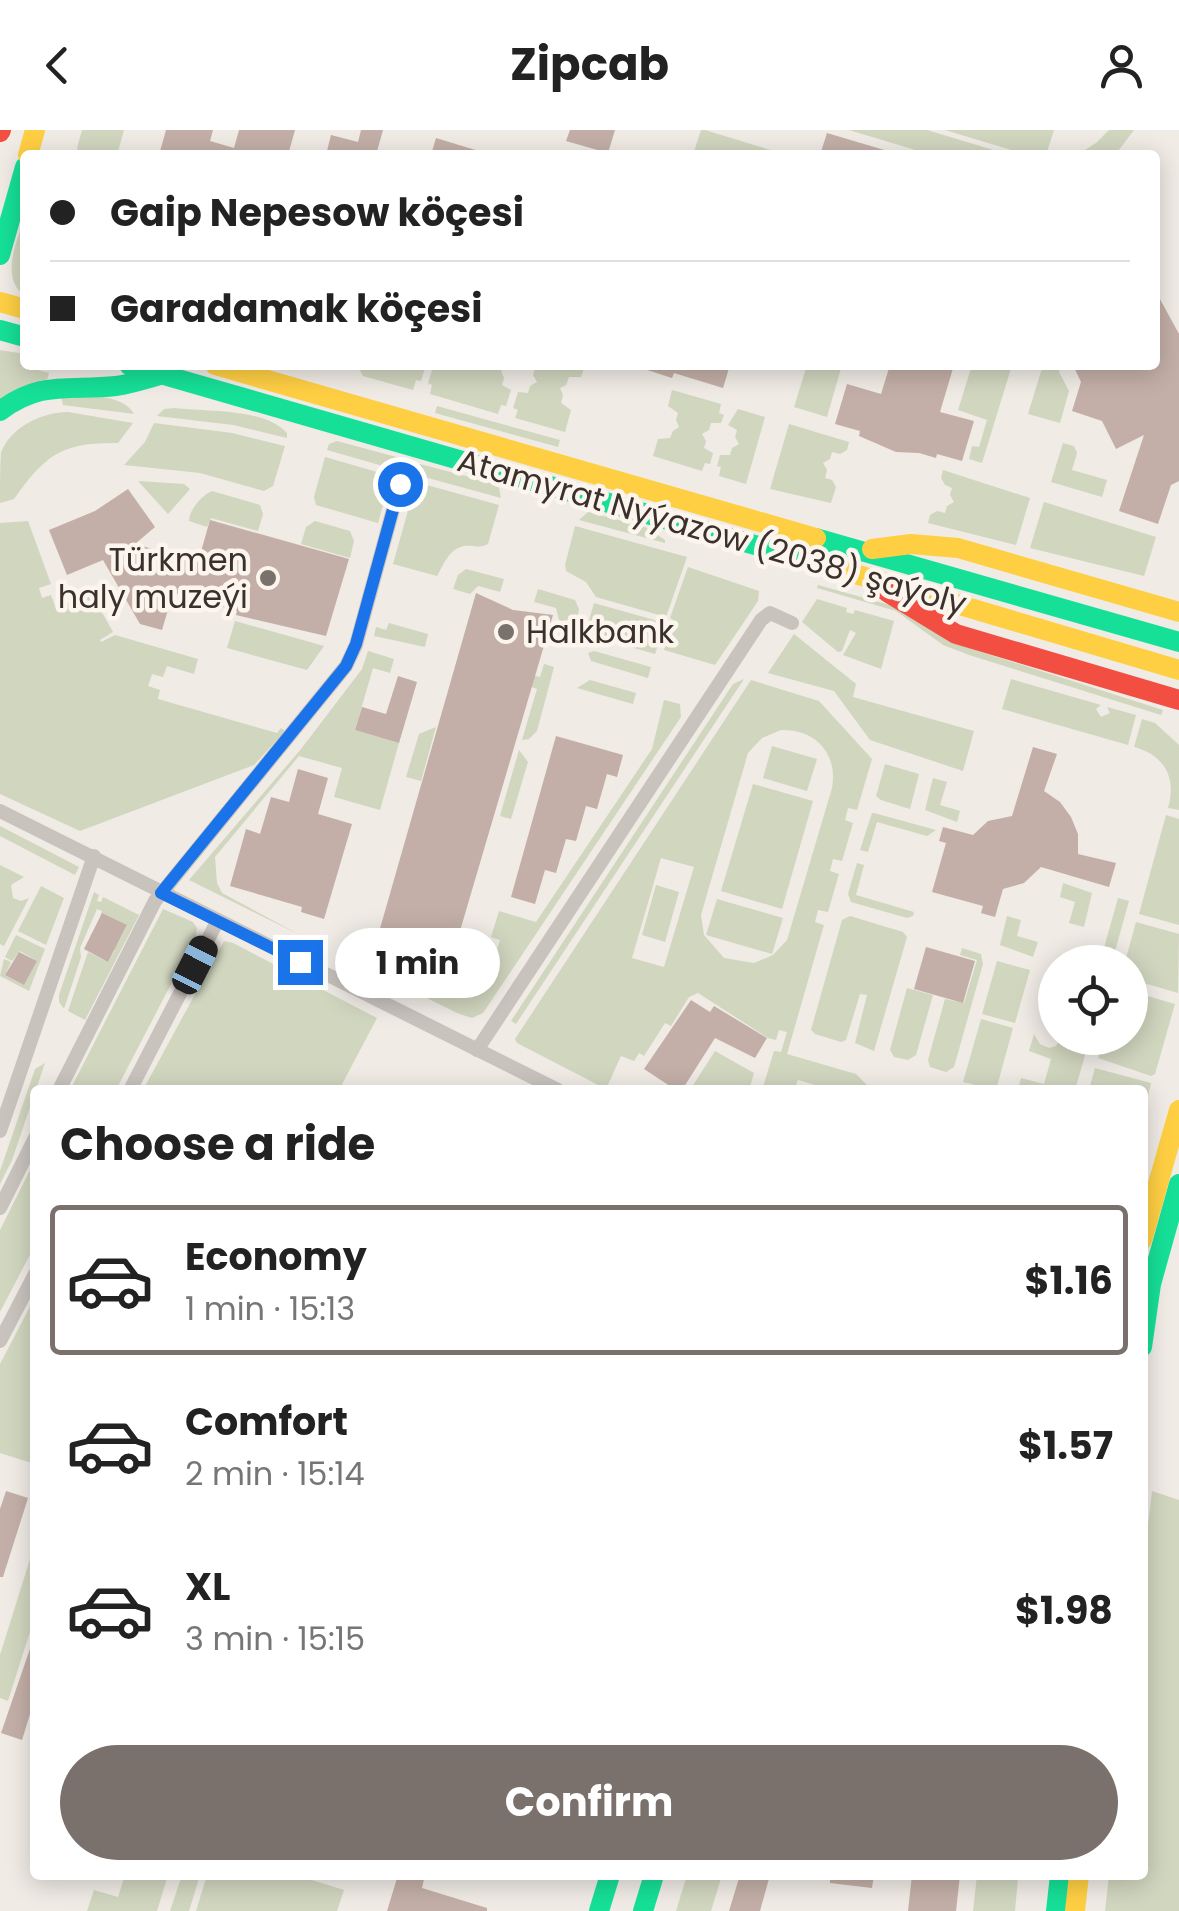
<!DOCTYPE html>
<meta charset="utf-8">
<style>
:root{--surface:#fff;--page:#f6f6f6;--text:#222;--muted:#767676;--line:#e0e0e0;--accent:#7a716c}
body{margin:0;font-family:Poppins,sans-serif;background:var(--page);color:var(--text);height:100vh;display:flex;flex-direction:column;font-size:38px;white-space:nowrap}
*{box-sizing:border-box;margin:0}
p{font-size:32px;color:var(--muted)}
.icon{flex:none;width:55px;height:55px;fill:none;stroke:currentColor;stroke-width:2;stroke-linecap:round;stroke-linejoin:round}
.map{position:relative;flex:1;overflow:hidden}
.panel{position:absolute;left:30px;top:955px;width:1118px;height:795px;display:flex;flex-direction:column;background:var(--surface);border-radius:10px;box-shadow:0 5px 25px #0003}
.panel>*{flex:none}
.guide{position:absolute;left:20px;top:20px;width:1140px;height:220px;border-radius:10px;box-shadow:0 5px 25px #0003;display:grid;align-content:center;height:220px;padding:0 30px;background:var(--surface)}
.fabs{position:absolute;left:1038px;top:815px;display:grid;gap:20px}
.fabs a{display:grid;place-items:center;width:110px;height:110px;border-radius:50%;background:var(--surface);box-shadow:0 5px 25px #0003;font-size:50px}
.end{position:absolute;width:45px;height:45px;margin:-22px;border:12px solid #1a73e8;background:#fff;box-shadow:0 0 0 5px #fff}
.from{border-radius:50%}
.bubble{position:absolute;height:70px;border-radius:35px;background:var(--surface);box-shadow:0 5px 25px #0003;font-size:32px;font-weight:700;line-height:70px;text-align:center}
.car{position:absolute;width:30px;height:60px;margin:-30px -15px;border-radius:12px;box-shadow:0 0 8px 2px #0007;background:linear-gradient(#222 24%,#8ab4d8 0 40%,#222 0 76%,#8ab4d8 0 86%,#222 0)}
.guide b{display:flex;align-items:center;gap:35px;height:95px;font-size:38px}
.guide b+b{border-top:2px solid var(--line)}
.guide i{width:25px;height:25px;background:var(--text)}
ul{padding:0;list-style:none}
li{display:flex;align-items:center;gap:30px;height:150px;margin:0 20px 15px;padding:0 10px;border:5px solid transparent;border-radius:10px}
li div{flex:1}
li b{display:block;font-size:38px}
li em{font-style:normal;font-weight:700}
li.current{border-color:var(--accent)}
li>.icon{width:90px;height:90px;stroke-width:1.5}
h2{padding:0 30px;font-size:45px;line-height:120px}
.primary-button{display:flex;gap:20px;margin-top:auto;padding:20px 30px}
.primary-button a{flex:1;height:115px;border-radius:60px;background:var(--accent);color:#fff;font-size:40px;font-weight:700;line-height:115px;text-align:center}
header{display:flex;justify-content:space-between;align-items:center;height:130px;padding:0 30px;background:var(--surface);font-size:45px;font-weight:700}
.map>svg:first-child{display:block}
</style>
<header><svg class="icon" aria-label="back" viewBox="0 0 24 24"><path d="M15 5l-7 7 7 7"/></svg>Zipcab<svg class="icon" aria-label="person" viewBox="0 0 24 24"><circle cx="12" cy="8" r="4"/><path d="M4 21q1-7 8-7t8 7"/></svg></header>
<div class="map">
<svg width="1179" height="1781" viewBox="0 0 1179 1781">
<rect width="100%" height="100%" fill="#f0ebe5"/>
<g fill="#d1d6bf" fill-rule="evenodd">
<path d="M82,0H124L117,25H80L77,18Z"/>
<path d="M701,0H705L787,25H693Z"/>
<path d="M849,0H927L1010,25H932Z"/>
<path d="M945,0H1054L1046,25H1028Z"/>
<path d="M1109,0H1134L1115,25H1077L1096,13Z"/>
<path d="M25,88V166C0,149 16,112 25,88Z"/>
<path d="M0,220L25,224L23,236L49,243L47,250L0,272Z"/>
<path d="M357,235H426L421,251L416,250L413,260L363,246Z"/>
<path d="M443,235H508L501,241L504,248L502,255L511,260L506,276L501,275L498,284L430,264L432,255L428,253L433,237Z"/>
<path d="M528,235H585L581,247H569L566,255L560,258L563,265L561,273L571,280L565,302L515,288L518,280L513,278L518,262L528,263L530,256L537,252L533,245L535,237Z"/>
<path d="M807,235H842L827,287L794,277Z"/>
<path d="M972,235H1012L982,333L969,329L972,316L979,317L987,290L958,280Z"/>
<path d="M1043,235H1061L1059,242L1069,261L1060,293L1028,284Z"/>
<path d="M672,260L721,274L719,283L724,285L721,293H711L709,300L702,304L706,311L704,318L713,323L710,334L705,333L702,341L653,326L658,309L670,308L673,301L679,297L676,290L678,283L668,276Z"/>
<path d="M61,265C83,266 123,263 134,284L63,275Z"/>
<path d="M437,276L560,310L558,317L435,283Z"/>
<path d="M175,278C207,282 265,278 287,303V308L233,295L157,286L164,279Z"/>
<path d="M738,279L765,287L746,354L719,346L721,337L717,336L720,325H730L732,318L739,314L735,307L737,300L728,295Z"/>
<path d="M68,282L133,293L118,313C62,312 45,325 14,369L0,373C0,358 0,338 1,323C10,297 43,282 68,282Z"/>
<path d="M154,293L232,303L285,316L273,356L264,361L200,343L124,335L145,312Z"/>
<path d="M789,294L849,312L847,320L840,324L832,322L830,329L823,333L827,340L825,348L832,350L836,357L831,373L770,359Z"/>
<path d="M337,311L415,332L411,344L327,320L329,314Z"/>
<path d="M1063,313L1074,316L1077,323L1072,340L1107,350L1102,367L1051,352Z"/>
<path d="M325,327L391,346L378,393L316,375L314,367Z"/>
<path d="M420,334L492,353L499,358L501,368L417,345Z"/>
<path d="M943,340L1030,368L1016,415L928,393L930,385L937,381L945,383L947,376L954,372L950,365L952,358L945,355L941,348Z"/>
<path d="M138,351L184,354L190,359L168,384Z"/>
<path d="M416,352L499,375L488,414C479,419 475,415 464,416C449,419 444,434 437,446L393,434Z"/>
<path d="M212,361L260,375L263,384L258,401L211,388L207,397L189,391C189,380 202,365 212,361Z"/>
<path d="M1044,372L1156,407L1144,446L1030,418Z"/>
<path d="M588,382L645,397L665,410V413L579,390Z"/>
<path d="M28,391L51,454L39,458L42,468L51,465L56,479L90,461L113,502L100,510L101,512L115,505L198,529L194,544L167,536L163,547L152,544L148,556L160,560L158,569L277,603L281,598L285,601L254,635L80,701L0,664V393Z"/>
<path d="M315,391L350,401L354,411L350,428L301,414L306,397Z"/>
<path d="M575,396L687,427L666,487L596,467L586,452L566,441L565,435Z"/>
<path d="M688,437L759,461L758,471L715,535L664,520L673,490L670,488Z"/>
<path d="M466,439L504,449L500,462L478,456L470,464L453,459L458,445Z"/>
<path d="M818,455L897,477L953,513L1163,580L1161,585L969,525L943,515L896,481L817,458Z"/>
<path d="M538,459L575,470L579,479L576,495L559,490L556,478L534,472Z"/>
<path d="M817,469L847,478L846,482L853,484L855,480L894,491L881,539L843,525L856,503L850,500L842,521L838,522L802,492Z"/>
<path d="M594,473L665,493L655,524L585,504Z"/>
<path d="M235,491L324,516L307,540L227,518Z"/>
<path d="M389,493L428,504L425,517L374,506L376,497L386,500Z"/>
<path d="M794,504L856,554L853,567L974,601L963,641L870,610L834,561L768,543Z"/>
<path d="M368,521L394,529L390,543L373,538L355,600L399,613L380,680L334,667L342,638L299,626L215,727L217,753L222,763L300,805L189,750L301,619L362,539Z"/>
<path d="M594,521L651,537L648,548L591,531L588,523Z"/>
<path d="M544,534L554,537L537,601L529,609L522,610L537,559L529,556L532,545L540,547Z"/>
<path d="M744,549L516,894L511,891L733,554Z"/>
<path d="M1011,549L1101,575L1096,579L1101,587L1110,583L1107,577L1136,585L1128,615L1002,579Z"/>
<path d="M590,550L636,563L633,574L577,558Z"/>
<path d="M751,550L819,571L872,629L857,680L848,678L845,690L853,693L842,731L833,729L830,741L839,744L828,782L818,780L815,792L824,795L787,924L856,944L872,960H832L798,950L794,960H762L774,921L781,922L787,902L779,900L776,910L768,908L698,863L689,867L671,896L665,893L644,926L639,923L634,931L621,926L606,959L517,913L515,909ZM781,600C816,599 838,624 832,658L787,810L773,825L754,833L724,828L704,805L701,785L748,623L762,608ZM661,728L694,737L664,837L632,828Z"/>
<path d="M664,570L680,574L681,587L483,883L472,888L457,883L366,838L367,835L450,860H466L474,855L481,841L490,843L500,810L491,807L499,781L536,792L652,619Z"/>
<path d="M1142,589L1155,593L1179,615V680L1168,678C1177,647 1164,625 1134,617Z"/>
<path d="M436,597L421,651L406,647L419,604Z"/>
<path d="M772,616L817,629L807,661L763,648Z"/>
<path d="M519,620L528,632L511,689L500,686Z"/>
<path d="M885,634L919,644L910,679L881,670L876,666Z"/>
<path d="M933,648L947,652L940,675L960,681L957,692L925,680Z"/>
<path d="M753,654L813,671L782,779L721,761Z"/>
<path d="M872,683H874L936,700L927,706L877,692L868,722L860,720Z"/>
<path d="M1166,685L1179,689V795L1139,784Z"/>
<path d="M0,696L79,737L75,745L0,706Z"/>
<path d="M857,733L864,735L856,765L914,782L913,786L907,788L851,772L848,764Z"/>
<path d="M0,735L24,747L11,755L13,768L21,771L29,768L4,816L0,814Z"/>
<path d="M1063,753L1092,763L1084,797L1069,793L1075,772L1060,767Z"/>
<path d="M656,755L679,762L665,812L642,805Z"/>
<path d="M41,756L64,768L46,815L18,801Z"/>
<path d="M94,762L99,765L97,771L101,772L103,767L139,785L85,890L68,881L88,822L108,832L115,820L90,807L92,803L117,815L127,796L106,785L100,787L102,781L97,779L80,818L81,827L64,879L59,872V865Z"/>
<path d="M1118,768L1129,771L1112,832H1100Z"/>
<path d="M717,769L783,788L772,824L706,805Z"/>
<path d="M163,779L193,792L197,798L196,806L116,960H70Z"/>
<path d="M850,786L903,802L907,807L874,921L855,913L867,865L860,864L846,910L841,912L815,904L811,900L842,790Z"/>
<path d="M1007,786L1021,790L1017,806L1038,812L1033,827L1000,815Z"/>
<path d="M1136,792L1179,804L1178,863L1130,849V832H1125Z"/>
<path d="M16,805L45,819L29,861L0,846L4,829L11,832L5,845L24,855L37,831L20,821L12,831L5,827Z"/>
<path d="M224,811L233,813L377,888L339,960H143Z"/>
<path d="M962,818L981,824L983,834L954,937L946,942L930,937L928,930L945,869L964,873L977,830L960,825Z"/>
<path d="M997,831L1030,840L1015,893L982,884Z"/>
<path d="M907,858L933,865L916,925L908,930L894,927L890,920Z"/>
<path d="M1130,861L1175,874L1155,944L1151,946L1098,928L1104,908H1130Z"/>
<path d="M981,889L1013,898L996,960L963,952Z"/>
<path d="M1034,904L1040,914L1049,918L1056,916L1061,908H1090L1075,960H1018L1021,948L1044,954L1051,929L1029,921Z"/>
<path d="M715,921L754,943L749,960H690Z"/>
<path d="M45,933L12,1030L0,1054V1041L35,939Z"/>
<path d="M1095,938L1151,953L1143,989L1142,960H1089Z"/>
<path d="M35,1030V1115L0,1182V1100Z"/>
<path d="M35,1167V1334L0,1323V1234Z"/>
<path d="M1152,1361L1179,1370V1781H1105L1109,1745H1142V1446Z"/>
<path d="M35,1413V1486L8,1571L0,1568V1525Z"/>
<path d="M125,1745H168L157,1781H87L94,1760L118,1767Z"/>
<path d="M182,1745H200L189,1781H170Z"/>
<path d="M207,1745H296L344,1760L337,1781H196Z"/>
<path d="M687,1745H722L711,1781H676Z"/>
<path d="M977,1745L1018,1748L1015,1781H973Z"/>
</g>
<g fill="#c3afa7">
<path d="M166,0H213L210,11L234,18L239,0H295L288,25H159Z"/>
<path d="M361,0H383L376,25L356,20L354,25H326L331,5L358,12Z"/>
<path d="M570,0H615L608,23L566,11Z"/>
<path d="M827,3L891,22V25H831L821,22Z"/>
<path d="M436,8L482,22V25H431Z"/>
<path d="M1155,160L1179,204V351L1171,355L1158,394L1119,381L1144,305L1116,319L1102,291L1072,281L1081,252L1073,235H1155Z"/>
<path d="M641,235H730L723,258L674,243L672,248L641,238Z"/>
<path d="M890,235H954L940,282L974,291L962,331L937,324L936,328L919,323L896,322L859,306L860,301L835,294L847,254L881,264Z"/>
<path d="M128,359L155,397L135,414L198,432L210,390L349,429L326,506L236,485L237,481L173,463L162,500L140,494L103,430L67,445L49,400L95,381Z"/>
<path d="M476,463L513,480L553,485L447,845L373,823Z"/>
<path d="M398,546L417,552L399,613L355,600L362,577L386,584Z"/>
<path d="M556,606L623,625L617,647L607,644L597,679L586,676L576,711L566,709L556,743L545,740L535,774L511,767Z"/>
<path d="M1033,617L1057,624L1044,661L1060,672L1071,687L1078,704V724L1116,733L1109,757L1041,737L1024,753L1003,759L995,787L981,783L983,776L932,762L946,713L939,711L943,697L973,705L988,691L1012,686Z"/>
<path d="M298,639L328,648L318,684L352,694L324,789L301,782L302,777L230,756L246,699L260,704L271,667L289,672Z"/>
<path d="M102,783L127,795L108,832L84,819Z"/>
<path d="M926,817L975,831L963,873L914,859Z"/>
<path d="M19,822L37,831L24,855L5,845Z"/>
<path d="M691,870L710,882L714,876L767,908L755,928L715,908L682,960H676L644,939Z"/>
<path d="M6,1361L28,1368L3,1447H0V1379Z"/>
<path d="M32,1513H35V1568L22,1610L1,1603Z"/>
<path d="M398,1745L424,1749L422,1758L487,1778V1781H387Z"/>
<path d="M740,1745H770L760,1781H729Z"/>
<path d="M830,1745H874L872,1758L830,1753Z"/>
<path d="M912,1745H960L956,1781H908Z"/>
</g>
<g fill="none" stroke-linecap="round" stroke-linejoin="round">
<g stroke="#c9c3be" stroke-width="14">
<path d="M0,681L558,960"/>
<path d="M477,920L761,490L770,483L792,493"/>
<path d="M59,960L155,771L346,536L356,515L400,354"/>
<path d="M130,960L218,790"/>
<path d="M0,1001L94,726"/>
<path d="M0,1078L35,1008"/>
<path d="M0,1211L35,1144"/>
</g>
<g stroke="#16e098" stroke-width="20">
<path d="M0,125L25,37"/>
<path d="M0,200L25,207"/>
<path d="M129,235L835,438"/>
<path d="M0,281C41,250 69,261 116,256C132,254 147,249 163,244"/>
<path d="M816,408L1179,512"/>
<path d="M1142,1217L1151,1154L1179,1054"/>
<path d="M599,1781L610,1745"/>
<path d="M643,1781L654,1745"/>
<path d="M1056,1781L1060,1745"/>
</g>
<g stroke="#ffcf43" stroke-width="20">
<path d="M28,25L35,0"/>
<path d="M0,172L25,179"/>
<path d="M215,235L816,408"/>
<path d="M872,419L911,414L958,418L1179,482"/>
<path d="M835,438L1179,540"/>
<path d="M1142,1110L1179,980"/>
<path d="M1075,1781L1079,1745"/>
</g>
<g stroke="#f24e42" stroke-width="20">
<path d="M0,2L1,0"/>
<path d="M887,462L956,504L1179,570"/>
</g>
</g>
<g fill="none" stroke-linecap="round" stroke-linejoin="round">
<path stroke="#1a73e8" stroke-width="12" d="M300,832L161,763L346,536L356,514L400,354"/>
</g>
<g fill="#7a716c" stroke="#fbf5ee" stroke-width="4">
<circle cx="268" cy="448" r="10"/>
<circle cx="506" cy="502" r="10"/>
</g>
<g text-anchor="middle" stroke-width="9" stroke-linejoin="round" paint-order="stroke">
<g font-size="32" fill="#3b302b" stroke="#fbf5ee">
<text transform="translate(712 402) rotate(16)" y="11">Atamyrat Nyýazow (2038) şaýoly</text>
</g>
<g font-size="32" fill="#3b302b" stroke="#fbf5ee" text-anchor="end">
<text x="248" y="441">Türkmen<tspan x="248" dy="37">haly muzeýi</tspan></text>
<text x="526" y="513" text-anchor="start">Halkbank</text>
</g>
</g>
</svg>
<div class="fabs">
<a><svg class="icon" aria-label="locate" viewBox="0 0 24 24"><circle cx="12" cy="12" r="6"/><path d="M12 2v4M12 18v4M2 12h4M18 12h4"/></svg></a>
</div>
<i class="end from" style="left:400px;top:354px"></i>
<i class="end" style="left:300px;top:832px"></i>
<div class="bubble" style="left:335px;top:798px;width:165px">1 min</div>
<i class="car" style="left:195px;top:835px;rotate:27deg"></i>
<div class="guide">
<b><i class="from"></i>Gaip Nepesow köçesi</b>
<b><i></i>Garadamak köçesi</b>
</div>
<section class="panel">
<h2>Choose a ride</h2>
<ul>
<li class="current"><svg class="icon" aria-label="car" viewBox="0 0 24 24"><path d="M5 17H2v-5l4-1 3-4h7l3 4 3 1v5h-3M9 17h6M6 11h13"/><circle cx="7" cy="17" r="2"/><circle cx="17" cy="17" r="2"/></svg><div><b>Economy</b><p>1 min · 15:13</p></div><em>$1.16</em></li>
<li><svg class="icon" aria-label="car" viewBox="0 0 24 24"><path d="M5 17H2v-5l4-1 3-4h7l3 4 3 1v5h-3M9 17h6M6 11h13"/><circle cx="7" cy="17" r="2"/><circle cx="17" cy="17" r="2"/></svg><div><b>Comfort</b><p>2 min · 15:14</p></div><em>$1.57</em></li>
<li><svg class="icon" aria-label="car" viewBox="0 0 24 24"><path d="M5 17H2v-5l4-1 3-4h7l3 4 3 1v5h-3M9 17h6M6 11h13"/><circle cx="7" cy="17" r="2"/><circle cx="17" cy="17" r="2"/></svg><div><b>XL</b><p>3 min · 15:15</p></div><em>$1.98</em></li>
</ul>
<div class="primary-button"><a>Confirm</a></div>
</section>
</div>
